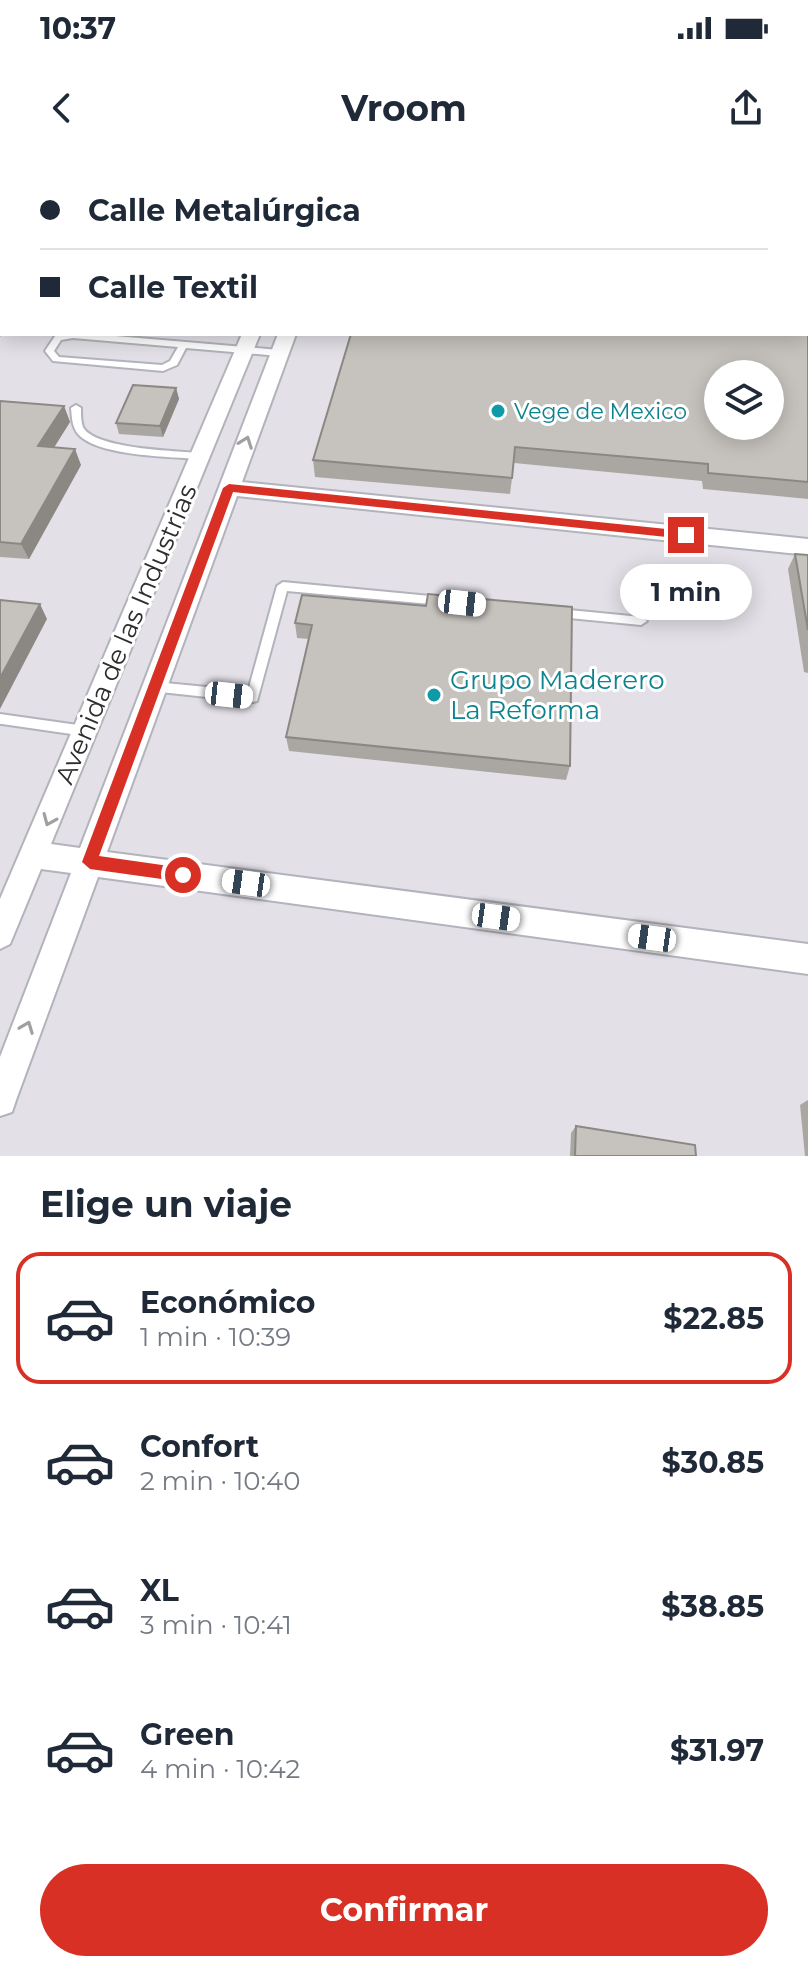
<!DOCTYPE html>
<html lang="es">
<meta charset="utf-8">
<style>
:root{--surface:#fff;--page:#f2f2f3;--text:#1f2937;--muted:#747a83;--line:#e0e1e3;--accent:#d93025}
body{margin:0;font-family:Montserrat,sans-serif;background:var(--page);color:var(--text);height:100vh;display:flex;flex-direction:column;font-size:30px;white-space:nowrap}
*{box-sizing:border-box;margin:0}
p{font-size:26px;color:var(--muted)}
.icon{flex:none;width:44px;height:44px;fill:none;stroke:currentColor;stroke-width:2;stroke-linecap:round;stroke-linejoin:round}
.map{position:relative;height:996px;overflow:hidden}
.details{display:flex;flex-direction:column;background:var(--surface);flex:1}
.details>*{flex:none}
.hud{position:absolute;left:0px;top:0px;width:808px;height:176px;box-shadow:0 4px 20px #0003;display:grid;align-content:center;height:176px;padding:0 40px;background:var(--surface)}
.buttons{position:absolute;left:704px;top:200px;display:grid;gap:16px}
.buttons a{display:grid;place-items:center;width:80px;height:80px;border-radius:50%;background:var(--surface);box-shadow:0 4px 20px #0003;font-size:40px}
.end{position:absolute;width:36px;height:36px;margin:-18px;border:10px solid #d93025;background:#fff;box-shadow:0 0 0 4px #fff}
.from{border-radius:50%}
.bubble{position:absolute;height:56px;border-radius:28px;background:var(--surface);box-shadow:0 4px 20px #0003;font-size:26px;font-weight:700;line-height:56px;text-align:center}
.car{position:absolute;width:24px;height:48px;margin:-24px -12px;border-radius:10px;box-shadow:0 0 6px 2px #0007;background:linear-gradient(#fff 24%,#345 0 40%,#fff 0 76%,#345 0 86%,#fff 0)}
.hud b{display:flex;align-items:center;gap:28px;height:76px;font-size:30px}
.hud b+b{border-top:2px solid var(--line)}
.hud i{width:20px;height:20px;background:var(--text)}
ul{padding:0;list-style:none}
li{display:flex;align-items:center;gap:24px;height:132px;margin:0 16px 12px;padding:0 24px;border:4px solid transparent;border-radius:24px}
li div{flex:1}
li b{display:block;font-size:30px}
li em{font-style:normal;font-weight:700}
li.selected{border-color:var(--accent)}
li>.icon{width:72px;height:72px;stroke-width:1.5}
h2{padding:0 40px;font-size:36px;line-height:96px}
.action{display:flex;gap:16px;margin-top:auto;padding:16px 40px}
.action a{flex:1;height:92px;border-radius:48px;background:var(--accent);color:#fff;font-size:32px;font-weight:700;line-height:92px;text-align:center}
.status{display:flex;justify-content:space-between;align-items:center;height:56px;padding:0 40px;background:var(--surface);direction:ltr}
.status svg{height:22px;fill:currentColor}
header{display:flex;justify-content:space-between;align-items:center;height:104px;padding:0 40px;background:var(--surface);font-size:36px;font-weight:700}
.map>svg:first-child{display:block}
</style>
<div class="status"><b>10:37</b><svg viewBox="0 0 49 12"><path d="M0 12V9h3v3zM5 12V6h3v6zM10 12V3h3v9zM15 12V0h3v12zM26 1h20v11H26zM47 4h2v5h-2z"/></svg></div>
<header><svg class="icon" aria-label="back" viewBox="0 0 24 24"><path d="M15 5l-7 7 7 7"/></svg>Vroom<svg class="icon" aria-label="share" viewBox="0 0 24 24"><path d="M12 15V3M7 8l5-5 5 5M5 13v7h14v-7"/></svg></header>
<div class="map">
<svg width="808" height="996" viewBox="0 0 808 996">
<rect width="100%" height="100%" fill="#ede8e2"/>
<path fill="#e3e1e7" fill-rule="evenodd" d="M0,0L560,2H2V174H806L808,78V996H0ZM718,214H770V266H718Z"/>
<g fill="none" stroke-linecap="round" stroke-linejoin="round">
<g fill="#7fcbe5" fill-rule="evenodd">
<path d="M712,0H742L743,2H713Z"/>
<path d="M806,36L808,37V55L806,54Z"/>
</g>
<defs>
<g id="lane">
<path d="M65,174H92L279,190L283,193L279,196L186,188L177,205L163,211L53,201L45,191L55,176ZM73,178L178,187L170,201L162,205L59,197L54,191L61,180Z"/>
<path d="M76,245L81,248C81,254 81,262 83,267C94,289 177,291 200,293L205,296L200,299C171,297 103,296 81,277C72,269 72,259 71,248Z"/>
<path d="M283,422L441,437L447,441L441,445L287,431L257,541L253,542L151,531L149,527L151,523L155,522L248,531L277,426Z"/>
<path d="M559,449L641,457L647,461L641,465L559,457L553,453Z"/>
<path d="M0,554L85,566L90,567L91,571L90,575L85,576L2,564H0Z"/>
</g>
<g id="street">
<path d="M273,0H293L294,2H274Z"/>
<rect x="806" y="118" width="2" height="10"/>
<path d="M242,174H260L51,684L80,688L278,174H296L242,322L808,379V395L237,336L107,692L808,784V814L98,717L16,940L12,952L0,956V897L71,713L41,709L10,784L0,789V739Z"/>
</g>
</defs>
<use href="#lane" stroke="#b2b3bc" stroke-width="4"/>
<use href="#street" stroke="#b2b3bc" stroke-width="4"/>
<use href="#lane" fill="#fff" fill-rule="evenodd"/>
<use href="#street" fill="#fff" fill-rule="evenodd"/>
</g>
<g fill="#aaa7a3">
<path d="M378,0H476L473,2H378Z"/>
<path d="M2,7V94H0V9Z"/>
<path d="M808,128V339L703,329L702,321L514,303L510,334L315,317L313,300Z"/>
<path d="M176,228L179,239L163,277L119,274L116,263Z"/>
<path d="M0,241L64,246L70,262L54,287L81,305L29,399L0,397Z"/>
<path d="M795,394L808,395V513L804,512L788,409Z"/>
<path d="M302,435L570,606L566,620L289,591L286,577L309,479L297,478L295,463Z"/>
<path d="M808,940V996H805L800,945Z"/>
<path d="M576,966L696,996H570L571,973Z"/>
</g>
<g fill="#8b8884">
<path d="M182,0H195L194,2H180Z"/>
<path d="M460,0H476L473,2H458Z"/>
<path d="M2,149V174L0,177V152Z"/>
<path d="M176,228L179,239L163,277L160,266Z"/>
<path d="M64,246L70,262L45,302L38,286Z"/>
<path d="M75,289L81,305L29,399L21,384Z"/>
<path d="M40,444L47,459L0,549V518Z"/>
</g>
<g fill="#c6c2bd" stroke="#8b8884" stroke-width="2" fill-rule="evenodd">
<path d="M8,0H182L180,2H6Z"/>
<path d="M430,0H460L458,2H438Z"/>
<path d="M2,7V78H0V9Z"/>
<path d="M806,128H808V322L708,313V304L515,287L512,318L313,300L351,174H806ZM718,214H770V266H718Z"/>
<path d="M0,138H2V149L0,152Z"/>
<path d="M133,225L176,228L160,266L116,263Z"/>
<path d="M0,241L64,246L38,286L75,289L21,384L0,382Z"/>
<path d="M795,394L808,395V470Z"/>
<path d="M428,434L572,447L570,606L286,577L312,465L295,463L302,435L426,446Z"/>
<path d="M0,440L40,444L0,518Z"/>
<path d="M576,966L695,985L696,996H575Z"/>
</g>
<defs><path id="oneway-chevron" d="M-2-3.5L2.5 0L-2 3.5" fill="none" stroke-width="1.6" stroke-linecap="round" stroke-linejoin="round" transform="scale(2)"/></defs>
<g stroke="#a0a0a0">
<use href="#oneway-chevron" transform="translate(246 282) rotate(-70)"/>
<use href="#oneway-chevron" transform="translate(49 660) rotate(113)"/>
<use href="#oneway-chevron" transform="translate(27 867) rotate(-69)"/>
</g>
<path fill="#d93025" d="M229,324L686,371L692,375L686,379L233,332L99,696L183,708L191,715L183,722L90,709L82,702L223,328Z"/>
<g fill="#0f9aa8" stroke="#fff" stroke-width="3">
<circle cx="498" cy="251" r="8"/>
<circle cx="434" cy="535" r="8"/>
</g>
<g text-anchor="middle" stroke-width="6" stroke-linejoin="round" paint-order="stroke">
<g font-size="22" fill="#0d838f" stroke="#fff" text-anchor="start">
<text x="514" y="259">Vege de Mexico</text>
</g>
<g font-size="26" fill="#2d2d2d" stroke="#fff">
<text transform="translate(126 474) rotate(-67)" y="9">Avenida de las Industrias</text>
</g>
<g font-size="26" fill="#0d838f" stroke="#fff" text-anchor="start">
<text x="450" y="529">Grupo Maderero<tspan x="450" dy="30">La Reforma</tspan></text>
</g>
</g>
</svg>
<div class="buttons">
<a><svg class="icon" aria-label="layers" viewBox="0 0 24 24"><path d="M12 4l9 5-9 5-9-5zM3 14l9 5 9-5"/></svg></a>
</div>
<i class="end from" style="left:183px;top:715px"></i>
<i class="end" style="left:686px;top:375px"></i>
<div class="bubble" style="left:620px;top:404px;width:132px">1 min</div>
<i class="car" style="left:462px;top:443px;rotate:96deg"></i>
<i class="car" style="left:229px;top:535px;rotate:96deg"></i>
<i class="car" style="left:246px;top:723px;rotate:278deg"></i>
<i class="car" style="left:496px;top:757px;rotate:98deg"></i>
<i class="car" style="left:652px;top:778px;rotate:278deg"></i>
<div class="hud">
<b><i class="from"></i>Calle Metalúrgica</b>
<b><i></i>Calle Textil</b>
</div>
</div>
<section class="details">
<h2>Elige un viaje</h2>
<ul>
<li class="selected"><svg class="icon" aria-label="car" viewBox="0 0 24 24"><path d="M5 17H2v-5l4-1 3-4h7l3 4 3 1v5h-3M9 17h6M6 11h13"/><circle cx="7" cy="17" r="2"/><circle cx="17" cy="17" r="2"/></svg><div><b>Económico</b><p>1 min · 10:39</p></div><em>$22.85</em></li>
<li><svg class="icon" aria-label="car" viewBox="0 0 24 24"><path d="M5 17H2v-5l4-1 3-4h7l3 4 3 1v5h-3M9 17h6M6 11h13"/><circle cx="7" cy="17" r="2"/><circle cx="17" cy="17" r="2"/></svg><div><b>Confort</b><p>2 min · 10:40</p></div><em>$30.85</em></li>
<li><svg class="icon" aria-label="car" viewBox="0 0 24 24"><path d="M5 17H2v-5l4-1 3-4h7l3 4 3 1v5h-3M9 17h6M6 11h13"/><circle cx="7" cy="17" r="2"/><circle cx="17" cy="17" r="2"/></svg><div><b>XL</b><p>3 min · 10:41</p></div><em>$38.85</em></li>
<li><svg class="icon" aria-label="car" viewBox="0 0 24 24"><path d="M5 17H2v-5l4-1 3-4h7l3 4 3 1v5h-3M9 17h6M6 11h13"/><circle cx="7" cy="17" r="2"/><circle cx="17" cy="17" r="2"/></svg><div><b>Green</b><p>4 min · 10:42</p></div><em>$31.97</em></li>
</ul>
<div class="action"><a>Confirmar</a></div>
</section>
